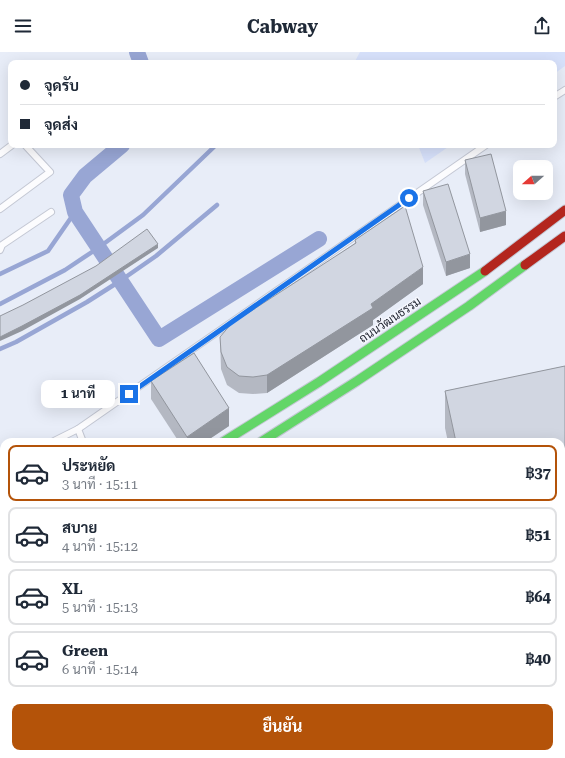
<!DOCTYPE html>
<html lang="th">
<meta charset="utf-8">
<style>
:root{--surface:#fff;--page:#f6f6f7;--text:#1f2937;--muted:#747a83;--line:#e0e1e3;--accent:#b45309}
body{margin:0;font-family:"Roboto Serif",Sarabun,serif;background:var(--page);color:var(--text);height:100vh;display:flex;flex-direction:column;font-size:15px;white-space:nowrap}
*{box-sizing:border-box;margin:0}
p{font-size:13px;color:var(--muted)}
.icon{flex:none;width:22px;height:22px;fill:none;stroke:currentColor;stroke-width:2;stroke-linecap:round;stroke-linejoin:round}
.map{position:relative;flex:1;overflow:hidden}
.drawer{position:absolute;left:0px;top:386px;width:565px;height:320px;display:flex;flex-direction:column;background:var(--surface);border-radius:12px 12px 0 0;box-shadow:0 4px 16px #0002}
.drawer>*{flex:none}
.hud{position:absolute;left:8px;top:8px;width:549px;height:88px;border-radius:8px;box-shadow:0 4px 16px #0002;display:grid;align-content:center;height:88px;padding:0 12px;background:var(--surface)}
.needle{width:26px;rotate:249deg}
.tools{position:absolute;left:513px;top:108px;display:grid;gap:8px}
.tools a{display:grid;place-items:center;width:40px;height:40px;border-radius:8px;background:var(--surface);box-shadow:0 4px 16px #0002;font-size:20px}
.end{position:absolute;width:18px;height:18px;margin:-9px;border:5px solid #1a73e8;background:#fff;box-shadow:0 0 0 2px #fff}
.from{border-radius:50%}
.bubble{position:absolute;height:28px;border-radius:8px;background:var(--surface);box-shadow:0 4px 16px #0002;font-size:13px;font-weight:700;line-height:28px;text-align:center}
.hud b{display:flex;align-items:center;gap:14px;height:38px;font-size:15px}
.hud b+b{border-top:1px solid var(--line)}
.hud i{width:10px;height:10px;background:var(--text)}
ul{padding:7px 0 0;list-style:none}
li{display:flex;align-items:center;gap:12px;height:56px;margin:0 8px 6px;padding:0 4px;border:2px solid var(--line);border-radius:8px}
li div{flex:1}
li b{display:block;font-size:15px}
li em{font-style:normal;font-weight:700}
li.current{border-color:var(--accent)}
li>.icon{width:36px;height:36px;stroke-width:1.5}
.cta{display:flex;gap:8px;margin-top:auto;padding:8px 12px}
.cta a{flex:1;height:46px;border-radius:8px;background:var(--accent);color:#fff;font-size:16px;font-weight:700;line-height:46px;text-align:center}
header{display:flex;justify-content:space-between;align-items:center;height:52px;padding:0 12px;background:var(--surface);font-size:18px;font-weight:700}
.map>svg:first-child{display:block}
</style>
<header><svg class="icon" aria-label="menu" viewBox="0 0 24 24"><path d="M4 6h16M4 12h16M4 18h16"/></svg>Cabway<svg class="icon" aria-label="share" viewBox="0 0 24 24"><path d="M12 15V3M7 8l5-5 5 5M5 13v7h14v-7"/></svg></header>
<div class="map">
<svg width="565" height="706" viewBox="0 0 565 706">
<rect width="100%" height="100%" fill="#e8edf8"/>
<g fill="#d7e1fb">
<path d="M360,0H565V14L554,22V11H354Z"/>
<path d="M418,93H451L425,111Z"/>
<path d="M4,617V702H25L0,706V619Z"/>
</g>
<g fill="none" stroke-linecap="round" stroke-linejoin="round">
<g stroke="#98a6d4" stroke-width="4.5">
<path d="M0,222L48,199L75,160"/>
<path d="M0,252L65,218L98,196L143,163L216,93"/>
<path d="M0,297L16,290L87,250L120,229L156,204L217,153"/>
</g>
<g stroke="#98a6d4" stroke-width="16">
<path d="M137,0L141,11"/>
<path d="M122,93L85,124L71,143L75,160L159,287L319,187"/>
</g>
<defs>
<g id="lane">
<path d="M554,45L565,38"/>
<path d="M0,102L12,93"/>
<path d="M0,157L50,120L25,93"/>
<path d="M0,198L2,193L51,160"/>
<path d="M52,390L78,377"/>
<path d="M83,390L78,377L486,93"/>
<path d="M0,416L4,414"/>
<path d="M561,473H565"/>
<path d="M561,617H565"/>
<path d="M71,706L94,702"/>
</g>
<g id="fast">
<path d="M223,390L319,330L485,219"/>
<path d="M261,390L357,329L469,254L525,213"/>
<path d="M0,517L4,516"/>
</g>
<path id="slow" d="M0,540L4,538"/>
<g id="jam">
<path d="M525,213L565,184"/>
<path d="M485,219L565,158"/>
</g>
</defs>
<use href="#lane" stroke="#c4c8d4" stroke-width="8"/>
<use href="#fast" stroke="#c4c8d4" stroke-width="11"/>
<use href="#slow" stroke="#c4c8d4" stroke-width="11"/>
<use href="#jam" stroke="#c4c8d4" stroke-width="11"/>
<use href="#lane" stroke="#fcfcfe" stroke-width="6"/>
<use href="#fast" stroke="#63d668" stroke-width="9"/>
<use href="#slow" stroke="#ff974d" stroke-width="9"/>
<use href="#jam" stroke="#b3261e" stroke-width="9"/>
</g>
<g fill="#b4b8c2">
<path d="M465,108L506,173L480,180L465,122Z"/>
<path d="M423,139L470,216L446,224L423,153Z"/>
<path d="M355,188L423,232L373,268V273L267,341L253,342L239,341L227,333L221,317L220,285L355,191Z"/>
<path d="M565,314V441L561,442V390H448L445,376V339Z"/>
<path d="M151,329L229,374L205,390H179L151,347Z"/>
<path d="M565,622V675L561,676V623Z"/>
</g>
<g fill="#92969e">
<path d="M506,159V173L480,180V166Z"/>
<path d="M158,192V196L80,247L22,279L0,289V285Z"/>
<path d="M470,202V216L446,224V210Z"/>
<path d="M423,215V232L373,268V273L267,341V323L371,252Z"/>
<path d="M229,356V374L205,390H187V385Z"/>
<path d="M565,404V441L561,442V405Z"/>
</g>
<g fill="#d1d6e1" stroke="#92969e">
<path d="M491,102L506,159L480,166L465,108Z"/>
<path d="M448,132L470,202L446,210L423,139Z"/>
<path d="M405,154L423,215L371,252L373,256L267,323L253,325L239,324L227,315L221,300L220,285L231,272L356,191L355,188Z"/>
<path d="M147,177L158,192L80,243L22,274L0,285V264L23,253L96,214Z"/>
<path d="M194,301L229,356L187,385L151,329Z"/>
<path d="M565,314V404L561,405V390H456L445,339Z"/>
<path d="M565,622V658L561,659V623Z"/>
<path d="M121,702H163L164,706H100Z"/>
<path d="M356,702H427L428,706H335Z"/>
</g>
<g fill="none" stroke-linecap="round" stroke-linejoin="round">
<path stroke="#1a73e8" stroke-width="5" d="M129,342L409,146"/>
</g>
<g text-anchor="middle" stroke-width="3" stroke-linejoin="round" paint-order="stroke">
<g font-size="12" fill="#1f232f" stroke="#f5f7fe">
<text transform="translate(390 268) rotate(-34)" y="4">ถนนวัฒนธรรม</text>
</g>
</g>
</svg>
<div class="tools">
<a><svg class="needle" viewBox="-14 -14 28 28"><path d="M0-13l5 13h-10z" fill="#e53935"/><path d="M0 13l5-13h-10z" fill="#747a83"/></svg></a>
</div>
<i class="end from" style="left:409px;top:146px"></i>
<i class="end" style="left:129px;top:342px"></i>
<div class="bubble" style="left:41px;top:328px;width:74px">1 นาที</div>
<div class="hud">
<b><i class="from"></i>จุดรับ</b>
<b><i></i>จุดส่ง</b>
</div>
<section class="drawer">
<ul>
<li class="current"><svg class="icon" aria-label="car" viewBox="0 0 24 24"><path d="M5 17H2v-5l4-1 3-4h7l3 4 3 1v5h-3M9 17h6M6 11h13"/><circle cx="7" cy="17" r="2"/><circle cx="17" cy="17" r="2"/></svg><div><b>ประหยัด</b><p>3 นาที · 15:11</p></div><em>฿37</em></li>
<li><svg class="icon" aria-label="car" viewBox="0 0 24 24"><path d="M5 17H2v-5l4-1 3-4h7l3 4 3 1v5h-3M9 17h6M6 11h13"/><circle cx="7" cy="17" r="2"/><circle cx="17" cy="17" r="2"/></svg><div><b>สบาย</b><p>4 นาที · 15:12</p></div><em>฿51</em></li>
<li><svg class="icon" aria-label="car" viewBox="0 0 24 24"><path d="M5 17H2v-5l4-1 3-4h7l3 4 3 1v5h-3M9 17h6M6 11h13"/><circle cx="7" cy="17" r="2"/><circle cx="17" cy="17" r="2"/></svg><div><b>XL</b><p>5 นาที · 15:13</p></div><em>฿64</em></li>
<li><svg class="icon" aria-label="car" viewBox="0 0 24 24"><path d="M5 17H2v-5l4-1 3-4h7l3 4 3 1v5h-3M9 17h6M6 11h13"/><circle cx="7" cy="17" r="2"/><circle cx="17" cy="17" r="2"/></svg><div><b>Green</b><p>6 นาที · 15:14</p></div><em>฿40</em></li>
</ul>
<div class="cta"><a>ยืนยัน</a></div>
</section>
</div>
